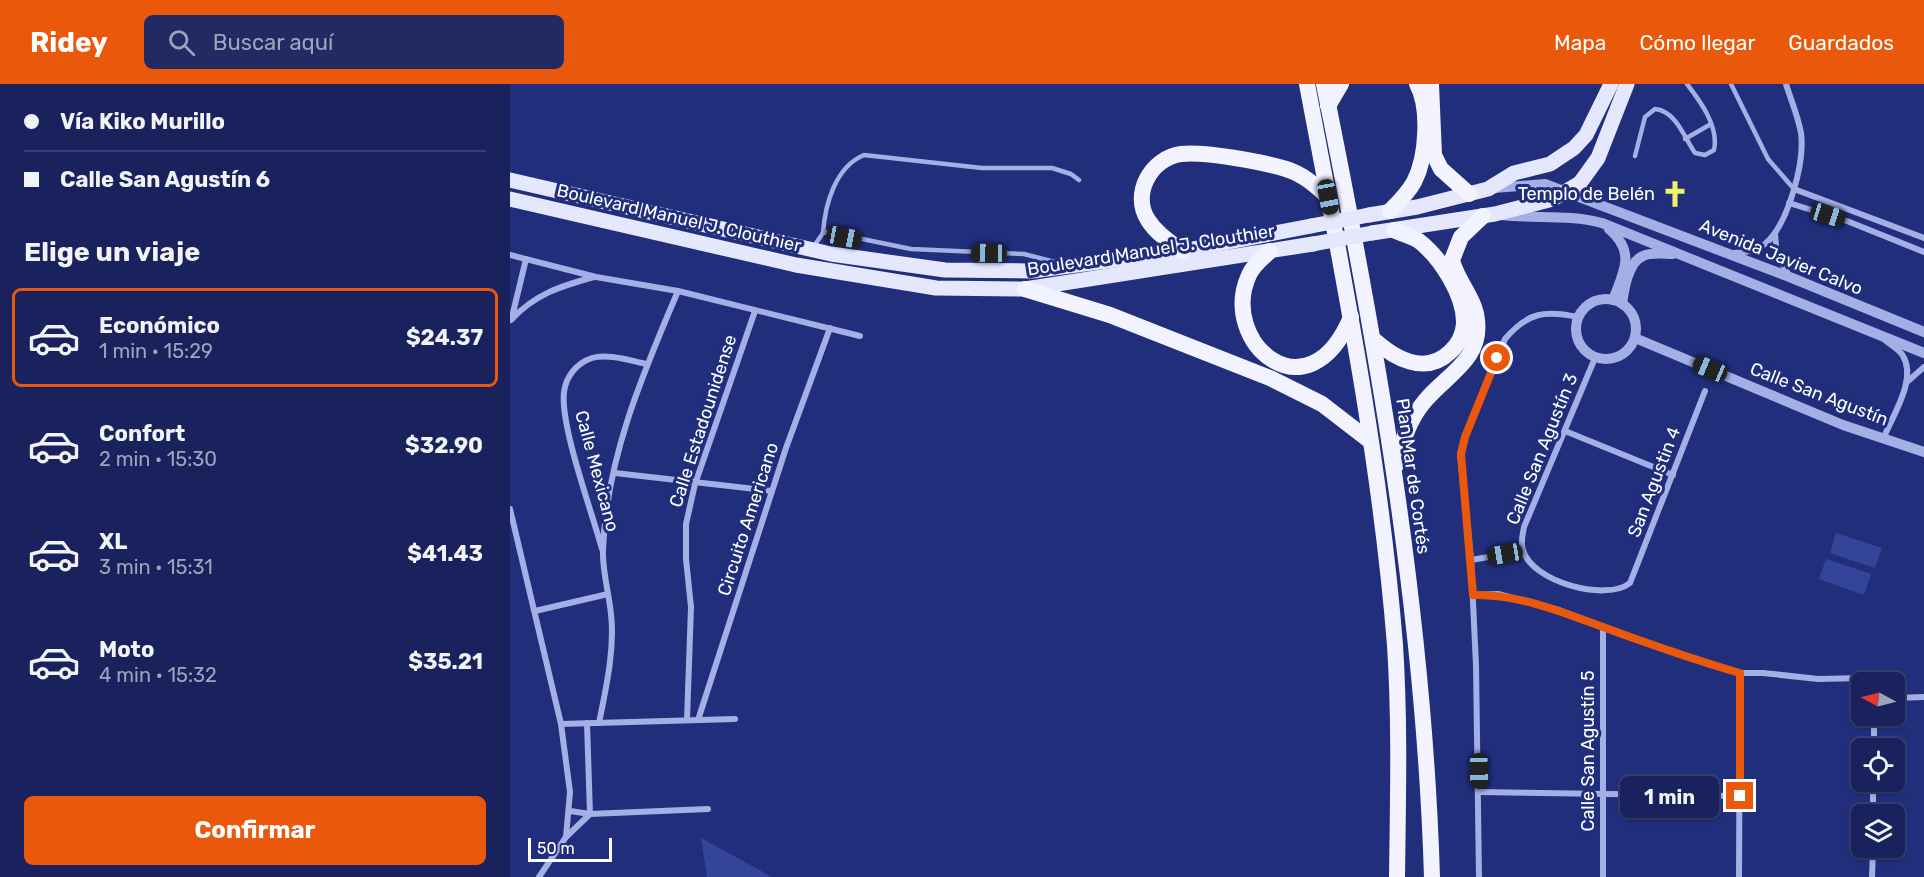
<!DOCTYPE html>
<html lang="es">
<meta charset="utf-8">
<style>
:root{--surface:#19225d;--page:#222a63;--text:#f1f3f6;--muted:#9fa4bc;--line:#373f72;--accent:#ea580c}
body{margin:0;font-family:Rubik,sans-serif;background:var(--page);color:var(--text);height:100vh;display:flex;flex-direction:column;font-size:22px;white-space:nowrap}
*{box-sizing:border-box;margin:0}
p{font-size:20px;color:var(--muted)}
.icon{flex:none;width:33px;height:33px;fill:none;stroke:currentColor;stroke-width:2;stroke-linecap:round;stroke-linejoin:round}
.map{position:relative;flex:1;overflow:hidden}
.side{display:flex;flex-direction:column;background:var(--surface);width:510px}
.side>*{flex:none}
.guide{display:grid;align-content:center;height:132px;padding:0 24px;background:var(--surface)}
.needle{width:39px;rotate:277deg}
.controls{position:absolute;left:1341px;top:588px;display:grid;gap:12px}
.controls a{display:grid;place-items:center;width:54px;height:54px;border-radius:9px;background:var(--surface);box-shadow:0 2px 4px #0004,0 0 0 2px var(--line);font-size:30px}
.scale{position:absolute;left:18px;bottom:15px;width:84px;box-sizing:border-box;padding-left:6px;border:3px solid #fff;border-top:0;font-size:16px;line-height:21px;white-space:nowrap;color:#fff;-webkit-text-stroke:4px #212e7c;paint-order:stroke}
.end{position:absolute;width:27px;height:27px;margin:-14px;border:8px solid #ea580c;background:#fff;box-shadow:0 0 0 3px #fff}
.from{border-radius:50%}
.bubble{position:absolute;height:42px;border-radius:9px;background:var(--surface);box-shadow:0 2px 4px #0004,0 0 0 2px var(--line);font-size:20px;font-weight:700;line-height:42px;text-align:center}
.car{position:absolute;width:18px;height:36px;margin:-18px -9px;border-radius:8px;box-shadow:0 0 4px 2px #0007;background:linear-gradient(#222 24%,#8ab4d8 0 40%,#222 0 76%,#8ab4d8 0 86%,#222 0)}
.guide b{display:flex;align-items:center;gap:21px;height:57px;font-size:22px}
.guide b+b{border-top:2px solid var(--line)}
.guide i{width:15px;height:15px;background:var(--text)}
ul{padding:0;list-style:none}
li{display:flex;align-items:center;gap:18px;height:99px;margin:0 12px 9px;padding:0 12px;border:3px solid transparent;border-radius:9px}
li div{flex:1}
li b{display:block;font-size:22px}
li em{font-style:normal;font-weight:700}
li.on{border-color:var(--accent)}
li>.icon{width:54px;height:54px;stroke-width:1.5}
h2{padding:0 24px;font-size:27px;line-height:72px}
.button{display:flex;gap:12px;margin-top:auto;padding:12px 24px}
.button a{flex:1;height:69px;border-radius:9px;background:var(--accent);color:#fff;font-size:24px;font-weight:700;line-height:69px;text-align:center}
header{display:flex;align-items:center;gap:36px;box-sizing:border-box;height:84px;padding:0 30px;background:var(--accent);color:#fff}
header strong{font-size:28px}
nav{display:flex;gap:33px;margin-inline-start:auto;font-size:21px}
.search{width:420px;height:54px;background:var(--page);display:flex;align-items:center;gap:15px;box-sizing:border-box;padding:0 21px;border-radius:9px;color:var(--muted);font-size:22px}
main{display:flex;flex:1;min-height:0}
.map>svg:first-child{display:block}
</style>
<header>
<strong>Ridey</strong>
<div class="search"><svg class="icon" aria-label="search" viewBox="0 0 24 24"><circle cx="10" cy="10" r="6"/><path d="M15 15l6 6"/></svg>Buscar aquí</div>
<nav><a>Mapa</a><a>Cómo llegar</a><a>Guardados</a></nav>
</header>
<main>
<section class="side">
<div class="guide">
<b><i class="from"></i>Vía Kiko Murillo</b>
<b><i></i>Calle San Agustín 6</b>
</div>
<h2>Elige un viaje</h2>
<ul>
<li class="on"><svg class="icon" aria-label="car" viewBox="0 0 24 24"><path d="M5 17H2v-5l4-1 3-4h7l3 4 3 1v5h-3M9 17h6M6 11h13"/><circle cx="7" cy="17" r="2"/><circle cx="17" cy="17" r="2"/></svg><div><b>Económico</b><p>1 min · 15:29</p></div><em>$24.37</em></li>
<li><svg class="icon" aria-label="car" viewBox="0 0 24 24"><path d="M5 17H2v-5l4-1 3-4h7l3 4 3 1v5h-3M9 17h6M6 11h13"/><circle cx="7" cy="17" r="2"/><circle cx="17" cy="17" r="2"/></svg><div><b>Confort</b><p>2 min · 15:30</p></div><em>$32.90</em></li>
<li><svg class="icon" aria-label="car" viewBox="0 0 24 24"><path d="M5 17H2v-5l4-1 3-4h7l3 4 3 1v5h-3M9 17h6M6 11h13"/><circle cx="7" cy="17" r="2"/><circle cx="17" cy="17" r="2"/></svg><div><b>XL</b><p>3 min · 15:31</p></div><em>$41.43</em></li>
<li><svg class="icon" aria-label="car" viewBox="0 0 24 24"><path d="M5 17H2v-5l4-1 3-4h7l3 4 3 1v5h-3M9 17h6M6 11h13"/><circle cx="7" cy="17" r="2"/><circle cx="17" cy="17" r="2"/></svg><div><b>Moto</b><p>4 min · 15:32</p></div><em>$35.21</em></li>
</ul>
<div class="button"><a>Confirmar</a></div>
</section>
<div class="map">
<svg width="1414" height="793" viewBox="0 0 1414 793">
<rect width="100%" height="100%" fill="#212e7c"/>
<g fill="#344599">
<path d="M1326,449L1372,464L1365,484L1320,469Z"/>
<path d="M1316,475L1361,490L1354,511L1309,495Z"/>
<path d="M191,754L262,793H197Z"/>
</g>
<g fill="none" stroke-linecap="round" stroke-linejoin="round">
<g stroke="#a4afe6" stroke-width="4.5">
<path d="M1221,0L1258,75L1284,105"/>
<path d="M1175,55L1201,40"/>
<path d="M1125,72L1135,33L1145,25C1166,27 1174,53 1185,69L1195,71L1204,66C1209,43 1191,18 1177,0"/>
<path d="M313,149C315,121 325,83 354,71L472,84H542L561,90L569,96"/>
<path d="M304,162L313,149L318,148L401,165L514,170L549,179"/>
</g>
<g stroke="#a4afe6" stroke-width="6">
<path d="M1284,105L1414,154"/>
<path d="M1279,119L1337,137L1414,168"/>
<path d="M1265,150L1267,172L1279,191"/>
<path d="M1224,169C1235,168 1246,167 1255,160C1278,141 1295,78 1291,49C1288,32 1281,16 1276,0"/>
<path d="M0,171L86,193L168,207L350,252"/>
<path d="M2,233L16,175"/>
<path d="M1,236C25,210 51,202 84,193"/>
<path d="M1085,274L1014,443C1013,450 1010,459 1013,466C1022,498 1096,518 1120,499L1195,307"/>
<path d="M1397,298L1414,283"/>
<path d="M1055,347L1163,391"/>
<path d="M1374,353C1383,331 1407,295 1393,272C1390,266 1381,261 1376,257"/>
<path d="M105,389L262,407"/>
<path d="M0,425L51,640L60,708L56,753"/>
<path d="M92,465C82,428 50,342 54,308C56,292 67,279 82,274C98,269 121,277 137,280"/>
<path d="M961,476L1013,467"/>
<path d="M963,511L988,510L1049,526L1110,550L1230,589H1253L1308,595L1352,594L1363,598"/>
<path d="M25,527L98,510"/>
<path d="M1384,614L1414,613"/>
<path d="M177,636L181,523L176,475V440L185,400L245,227"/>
<path d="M188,636L276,364L320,244"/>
<path d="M77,639L80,730"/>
<path d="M89,639C96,604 105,565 101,530C99,509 92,486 93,466C96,375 133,289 168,207"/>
<path d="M51,640L225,635"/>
<path d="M1364,664V632"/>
<path d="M969,708L1230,712"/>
<path d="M60,727L80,730L198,725"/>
<path d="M1363,730V698"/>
<path d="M29,793L56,753L80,730"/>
<path d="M969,793L966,581L961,476L950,370L955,353L995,255C1018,228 1035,226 1068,233"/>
<path d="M1093,793V542"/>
<path d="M1229,793L1230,589"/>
<path d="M1362,793L1363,764"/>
</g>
<g stroke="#a4afe6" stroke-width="10">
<path d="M984,104L1035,100L1282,194L1414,248"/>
<path d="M991,131C1026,135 1058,130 1092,139L1414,269"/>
<path d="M1099,145C1126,168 1114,187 1103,216"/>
<circle cx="1096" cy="245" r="30"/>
<path d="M1112,220C1114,206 1118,178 1133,172C1141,168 1154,170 1163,170"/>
<path d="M1125,254L1333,341L1414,368"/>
</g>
<g stroke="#e5e7fd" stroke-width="15">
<path d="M0,96L321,170L435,186L522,187L672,167L801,142"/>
<path d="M1070,99L1088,74L1117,0"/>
<path d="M0,115L286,181L426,204L515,205L803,160"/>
<path d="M859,131L907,123L978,105L1004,89L1040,80L1064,64L1076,51L1101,0"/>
<path d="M862,149L985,130L1043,115"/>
</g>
<g stroke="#f2f3fe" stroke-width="16">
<path d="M797,0C832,186 870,372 885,561C890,638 888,716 887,793"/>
<path d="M814,0C867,262 914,526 922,793"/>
<path d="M921,0L924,71L931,85L959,110"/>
<path d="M818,22L831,0"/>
<path d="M880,127C889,118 898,109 904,98C917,73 920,24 907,0"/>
<path d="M672,167C660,158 646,149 638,136C621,110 641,74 671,70C694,67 753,78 776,85C793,90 806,102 818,113"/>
<path d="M760,167C752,175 743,181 739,191C708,258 798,336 841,233"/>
<path d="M515,205L600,231L760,294L812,320L860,357"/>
<path d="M863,255C884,274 915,292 940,268C948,261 953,251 954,240C955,212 931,174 909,157C902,152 892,150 884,146"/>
<path d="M886,381C892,358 899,336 914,318C936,291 972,276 967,236C965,214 947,197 942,176L951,153L973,132"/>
</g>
<g stroke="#e5e7fd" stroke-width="15">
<path d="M1043,115L1070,99"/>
<path d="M801,142L859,131"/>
<path d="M803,160L862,149"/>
</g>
</g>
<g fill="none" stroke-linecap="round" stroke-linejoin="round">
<path stroke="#ea580c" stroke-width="8" d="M987,274L955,353L951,370L963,511C1016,510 1063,533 1112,550C1151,564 1191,578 1230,589V712"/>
</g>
<defs>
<symbol id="church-bare" viewBox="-9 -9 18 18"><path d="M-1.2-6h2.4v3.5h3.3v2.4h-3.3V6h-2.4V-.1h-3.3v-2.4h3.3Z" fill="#f2f266" stroke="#212e7c" stroke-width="2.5" paint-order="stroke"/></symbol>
</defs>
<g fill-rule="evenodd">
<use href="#church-bare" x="1146" y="91" width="38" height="38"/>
</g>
<g text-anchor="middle" stroke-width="6" stroke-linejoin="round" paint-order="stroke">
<g font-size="18" fill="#fff" stroke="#212e7c" text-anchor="end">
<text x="1145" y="116">Templo de Belén</text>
</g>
<g font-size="18" fill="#fff" stroke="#212e7c">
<text transform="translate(169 134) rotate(13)" y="6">Boulevard Manuel J. Clouthier</text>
<text transform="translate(641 166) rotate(-9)" y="6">Boulevard Manuel J. Clouthier</text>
<text transform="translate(1271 173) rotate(22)" y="6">Avenida Javier Calvo</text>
<text transform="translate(1309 310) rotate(21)" y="6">Calle San Agustín</text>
<text transform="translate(193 337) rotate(-72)" y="6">Calle Estadounidense</text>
<text transform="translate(1032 365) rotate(-68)" y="6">Calle San Agustín 3</text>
<text transform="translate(87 387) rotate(75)" y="6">Calle Mexicano</text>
<text transform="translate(903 392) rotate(82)" y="6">Plan Mar de Cortés</text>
<text transform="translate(1144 398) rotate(-69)" y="6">San Agustin 4</text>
<text transform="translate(238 435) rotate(-72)" y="6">Circuito Americano</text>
<text transform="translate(1078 667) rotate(-90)" y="6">Calle San Agustín 5</text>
</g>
</g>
</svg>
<div class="controls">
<a><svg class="needle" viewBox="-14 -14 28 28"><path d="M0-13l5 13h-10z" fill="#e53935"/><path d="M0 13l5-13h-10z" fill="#9fa4bc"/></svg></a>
<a><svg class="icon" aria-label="locate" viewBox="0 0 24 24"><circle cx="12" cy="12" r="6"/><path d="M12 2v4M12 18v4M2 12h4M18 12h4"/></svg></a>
<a><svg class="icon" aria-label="layers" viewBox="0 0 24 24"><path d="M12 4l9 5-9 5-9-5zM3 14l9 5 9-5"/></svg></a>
</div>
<div class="scale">50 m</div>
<i class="end from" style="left:987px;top:274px"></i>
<i class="end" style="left:1230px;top:712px"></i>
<div class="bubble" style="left:1110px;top:692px;width:99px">1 min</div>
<i class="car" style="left:818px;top:113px;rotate:169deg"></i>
<i class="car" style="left:1318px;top:131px;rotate:107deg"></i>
<i class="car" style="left:334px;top:153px;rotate:101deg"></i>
<i class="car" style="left:479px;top:169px;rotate:271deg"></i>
<i class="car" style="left:1200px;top:285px;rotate:293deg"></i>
<i class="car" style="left:995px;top:470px;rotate:260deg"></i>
<i class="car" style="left:969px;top:687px;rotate:179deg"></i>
</div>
</main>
